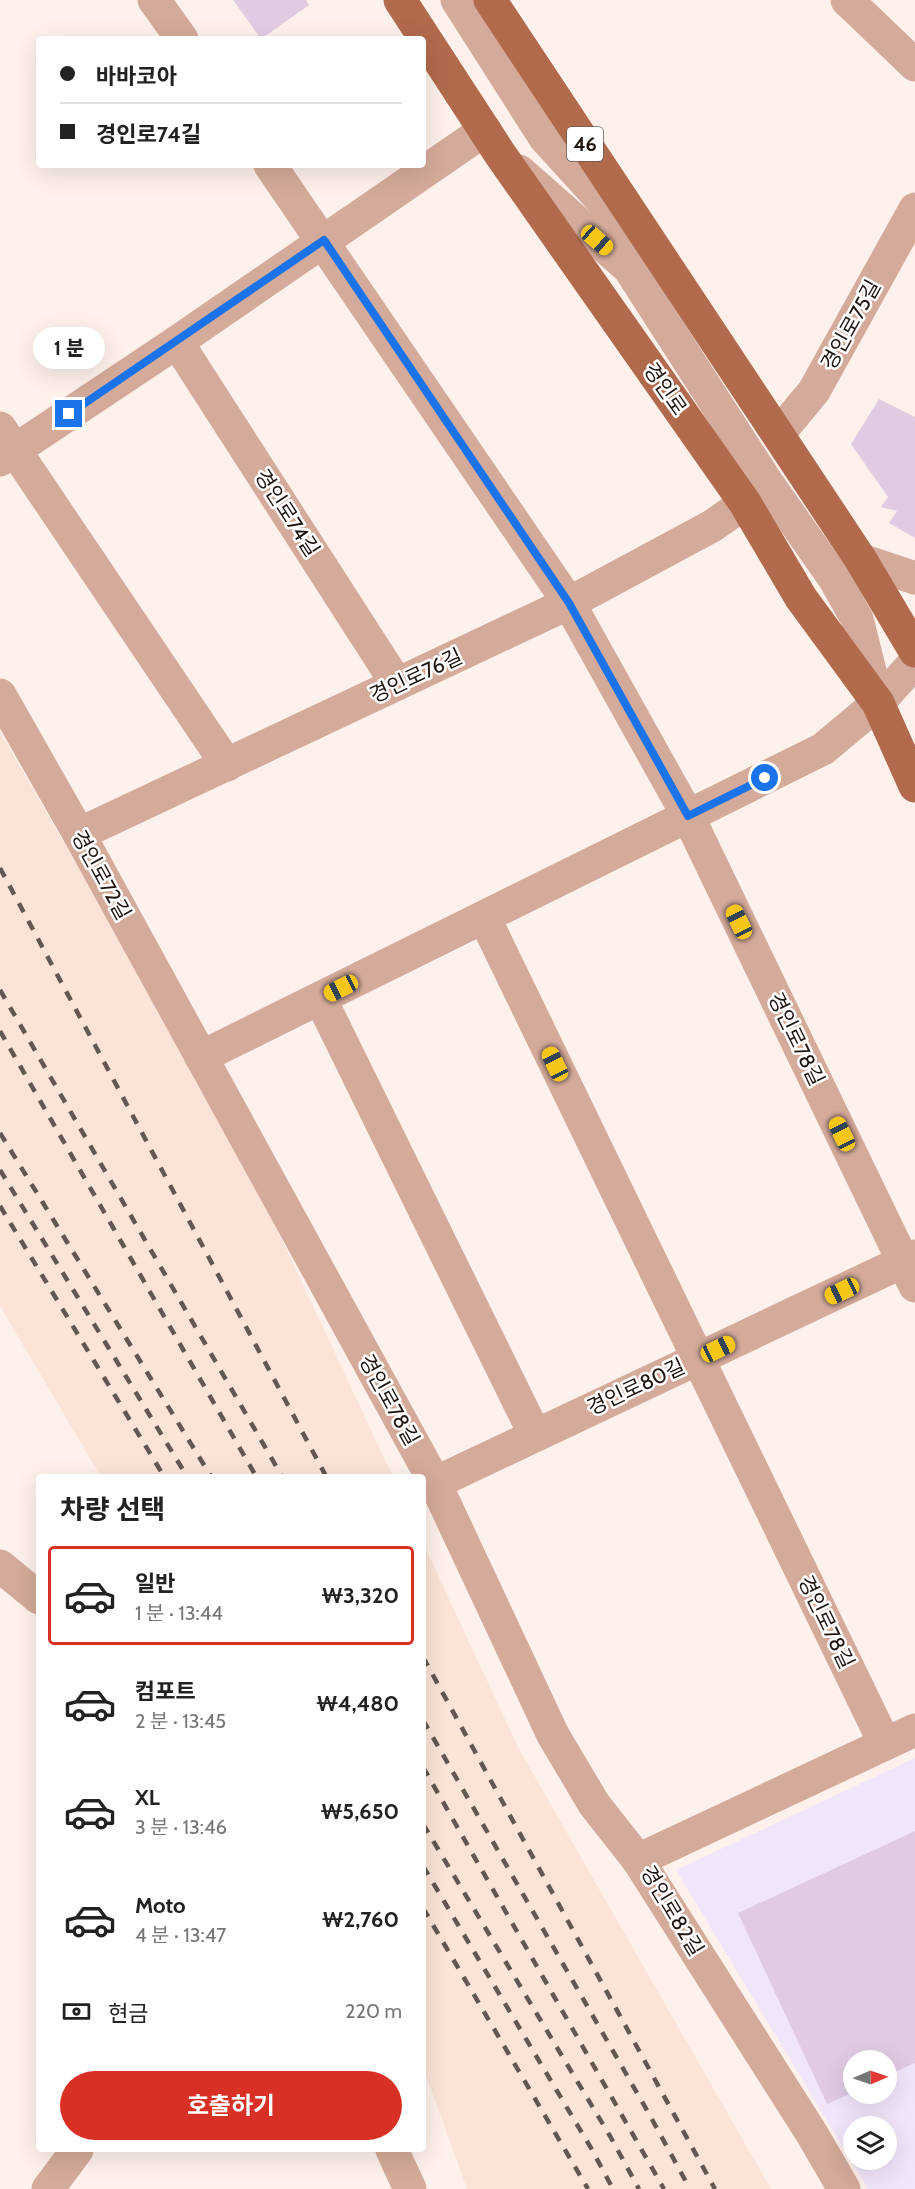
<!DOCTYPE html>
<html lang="ko">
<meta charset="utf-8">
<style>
:root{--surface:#fff;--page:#f6f6f6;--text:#222;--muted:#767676;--line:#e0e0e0;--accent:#d93025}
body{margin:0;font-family:Cabin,"Noto Sans KR",sans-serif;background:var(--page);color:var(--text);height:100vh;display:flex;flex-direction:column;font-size:22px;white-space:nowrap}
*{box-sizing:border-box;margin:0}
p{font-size:20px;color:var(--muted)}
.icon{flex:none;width:33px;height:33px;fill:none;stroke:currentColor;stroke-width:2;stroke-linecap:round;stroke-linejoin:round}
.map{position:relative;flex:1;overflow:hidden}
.details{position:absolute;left:36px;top:1474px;width:390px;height:678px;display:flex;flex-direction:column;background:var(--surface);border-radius:6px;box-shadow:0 6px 24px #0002}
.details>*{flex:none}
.banner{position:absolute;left:36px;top:36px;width:390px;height:132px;border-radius:6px;box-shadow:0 6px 24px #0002;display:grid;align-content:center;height:132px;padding:0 24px;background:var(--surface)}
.needle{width:39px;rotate:88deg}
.tools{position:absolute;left:843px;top:2050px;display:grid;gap:12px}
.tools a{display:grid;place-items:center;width:54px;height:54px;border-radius:50%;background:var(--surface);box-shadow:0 6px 24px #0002;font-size:30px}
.end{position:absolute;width:27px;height:27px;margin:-14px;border:8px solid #1a73e8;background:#fff;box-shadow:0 0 0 3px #fff}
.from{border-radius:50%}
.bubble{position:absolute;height:42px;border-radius:21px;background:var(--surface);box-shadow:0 6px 24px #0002;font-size:20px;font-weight:700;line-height:42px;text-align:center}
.car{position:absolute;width:18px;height:36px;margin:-18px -9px;border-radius:8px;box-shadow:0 0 4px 2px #0007;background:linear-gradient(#f5c518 24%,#345 0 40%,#f5c518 0 76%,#345 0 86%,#f5c518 0)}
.banner b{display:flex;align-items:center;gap:21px;height:57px;font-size:22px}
.banner b+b{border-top:2px solid var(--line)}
.banner i{width:15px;height:15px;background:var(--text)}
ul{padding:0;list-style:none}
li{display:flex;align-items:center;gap:18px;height:99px;margin:0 12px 9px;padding:0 12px;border:3px solid transparent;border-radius:6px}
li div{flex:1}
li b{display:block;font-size:22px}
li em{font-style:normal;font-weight:700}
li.on{border-color:var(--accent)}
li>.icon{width:54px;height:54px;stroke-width:1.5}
h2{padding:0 24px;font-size:27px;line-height:72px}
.pay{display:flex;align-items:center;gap:15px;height:66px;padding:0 24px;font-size:22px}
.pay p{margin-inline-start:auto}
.button{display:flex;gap:12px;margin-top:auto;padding:12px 24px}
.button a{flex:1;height:69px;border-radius:36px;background:var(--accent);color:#fff;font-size:24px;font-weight:700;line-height:69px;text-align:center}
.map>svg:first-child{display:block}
</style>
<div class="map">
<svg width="915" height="2189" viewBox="0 0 915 2189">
<rect width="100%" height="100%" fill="#fef1eb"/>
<path fill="#f1e5fa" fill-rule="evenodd" d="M915,1758V2189H868L676,1870ZM854,2061H886V2094H854ZM854,2127H886V2160H854Z"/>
<g fill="#fbe4d7">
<path d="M0,732L234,1137L393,1477H101L0,1306Z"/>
<path d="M423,1543L518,1747L771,2189H467L423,2067Z"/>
</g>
<g fill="#e0cbe3">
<path d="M233,0H306L309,5L261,39Z"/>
<path d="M879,399L915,417V538L889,523L897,511L881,507L888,497L851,444Z"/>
<path d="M915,1831V2063L886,2076V2061H854V2092L827,2104L738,1913Z"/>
</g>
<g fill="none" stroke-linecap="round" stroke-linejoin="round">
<g stroke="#d4aa9a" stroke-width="33">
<path d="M154,0L182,39"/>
<path d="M457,0L545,138L637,239"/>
<path d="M847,0L915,65"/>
<path d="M270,165L569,603L688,816L915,1286"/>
<path d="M519,171L629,268L766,481L834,578L857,619L878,703"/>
<path d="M177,342L397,684"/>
<path d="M0,428L227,765"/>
<path d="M780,437L785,426L814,391L915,209"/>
<path d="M0,460L177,342L485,130"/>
<path d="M861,560L915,578"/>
<path d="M0,695L79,834L435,1483L553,1735L594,1804L638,1860L812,2134L844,2189"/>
<path d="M79,834L569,603L712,526L745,503"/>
<path d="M484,917L885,1744"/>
<path d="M320,998L535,1435"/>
<path d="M201,1057L823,749L878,703L915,662"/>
<path d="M435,1483L915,1256"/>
<path d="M0,1566L39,1598"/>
<path d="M638,1860L915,1730"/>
<path d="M392,2150L410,2189"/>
<path d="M48,2189L77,2150"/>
</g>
<g stroke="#b26a4d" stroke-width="33">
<path d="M400,0L500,154L745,503L801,598L878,703L915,786"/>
<path d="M490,0L861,560L915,651"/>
</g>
<g stroke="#625751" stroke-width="4.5" stroke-dasharray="10 10" stroke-linecap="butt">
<path d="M0,868L327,1478"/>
<path d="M0,990L283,1478"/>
<path d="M0,1031L257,1478"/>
<path d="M0,1133L212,1478"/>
<path d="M0,1170L188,1478"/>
<path d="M0,1206L165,1478"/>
<path d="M423,1657L715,2189"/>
<path d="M423,1720L648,2112L690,2189"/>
<path d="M423,1767L664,2189"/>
<path d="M423,1824L610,2136L639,2189"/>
<path d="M423,1866L591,2148L613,2189"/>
<path d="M423,1908L588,2189"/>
</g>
</g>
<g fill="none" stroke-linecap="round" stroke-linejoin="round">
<path stroke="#1a73e8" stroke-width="8" d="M69,414L324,240L569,603L688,816L765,778"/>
</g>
<g text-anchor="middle" stroke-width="5" stroke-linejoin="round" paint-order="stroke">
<rect fill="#fff" stroke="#635b57" stroke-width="1.5" x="567" y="127" width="36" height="34" rx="4.5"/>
<g font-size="20" font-weight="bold" fill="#20150f">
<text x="585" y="151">46</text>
</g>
<g font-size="21" fill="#20150f" stroke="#fff">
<text transform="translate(851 325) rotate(-61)" y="7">경인로75길</text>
<text transform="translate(665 389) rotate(55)" y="7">경인로</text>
<text transform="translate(287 513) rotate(57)" y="7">경인로74길</text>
<text transform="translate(416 676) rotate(-25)" y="7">경인로76길</text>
<text transform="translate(101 875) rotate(61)" y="7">경인로72길</text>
<text transform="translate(796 1039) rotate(64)" y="7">경인로78길</text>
<text transform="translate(636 1387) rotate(-25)" y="7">경인로80길</text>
<text transform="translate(389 1400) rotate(61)" y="7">경인로78길</text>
<text transform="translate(826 1622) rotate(64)" y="7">경인로78길</text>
<text transform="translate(672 1911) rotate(59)" y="7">경인로82길</text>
</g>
</g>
</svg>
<div class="tools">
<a><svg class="needle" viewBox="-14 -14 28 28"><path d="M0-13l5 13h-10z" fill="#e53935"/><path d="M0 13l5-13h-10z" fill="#767676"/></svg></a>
<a><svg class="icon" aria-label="layers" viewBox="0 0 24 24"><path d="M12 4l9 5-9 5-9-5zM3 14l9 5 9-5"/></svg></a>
</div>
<i class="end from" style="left:765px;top:778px"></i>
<i class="end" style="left:69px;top:414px"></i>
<div class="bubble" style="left:33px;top:327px;width:72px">1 분</div>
<i class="car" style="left:597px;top:240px;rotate:131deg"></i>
<i class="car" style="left:739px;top:922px;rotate:334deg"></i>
<i class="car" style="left:341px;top:988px;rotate:243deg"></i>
<i class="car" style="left:555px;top:1064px;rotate:334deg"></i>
<i class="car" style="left:842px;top:1134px;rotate:334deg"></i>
<i class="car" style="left:842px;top:1291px;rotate:245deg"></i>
<i class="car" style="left:718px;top:1349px;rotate:65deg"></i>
<div class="banner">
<b><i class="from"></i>바바코아</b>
<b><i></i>경인로74길</b>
</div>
<section class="details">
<h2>차량 선택</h2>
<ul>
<li class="on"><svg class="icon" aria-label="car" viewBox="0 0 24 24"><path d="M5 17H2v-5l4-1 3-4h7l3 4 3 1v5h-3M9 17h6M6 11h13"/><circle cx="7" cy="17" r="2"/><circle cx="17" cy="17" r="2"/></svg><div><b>일반</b><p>1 분 · 13:44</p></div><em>₩3,320</em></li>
<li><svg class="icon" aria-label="car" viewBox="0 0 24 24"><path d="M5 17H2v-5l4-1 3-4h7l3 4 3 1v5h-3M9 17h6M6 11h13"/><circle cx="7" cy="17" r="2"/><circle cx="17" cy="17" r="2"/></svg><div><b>컴포트</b><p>2 분 · 13:45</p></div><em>₩4,480</em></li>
<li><svg class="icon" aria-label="car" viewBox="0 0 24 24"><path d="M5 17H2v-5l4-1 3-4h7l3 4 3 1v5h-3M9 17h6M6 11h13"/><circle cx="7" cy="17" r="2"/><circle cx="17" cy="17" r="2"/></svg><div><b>XL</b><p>3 분 · 13:46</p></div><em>₩5,650</em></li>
<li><svg class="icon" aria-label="car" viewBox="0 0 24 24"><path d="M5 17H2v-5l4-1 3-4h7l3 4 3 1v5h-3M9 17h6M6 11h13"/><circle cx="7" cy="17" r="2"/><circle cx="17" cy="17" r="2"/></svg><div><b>Moto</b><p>4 분 · 13:47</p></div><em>₩2,760</em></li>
</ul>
<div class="pay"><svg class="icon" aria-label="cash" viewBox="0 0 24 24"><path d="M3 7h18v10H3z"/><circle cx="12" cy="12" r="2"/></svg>현금<p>220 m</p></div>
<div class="button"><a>호출하기</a></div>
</section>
</div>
